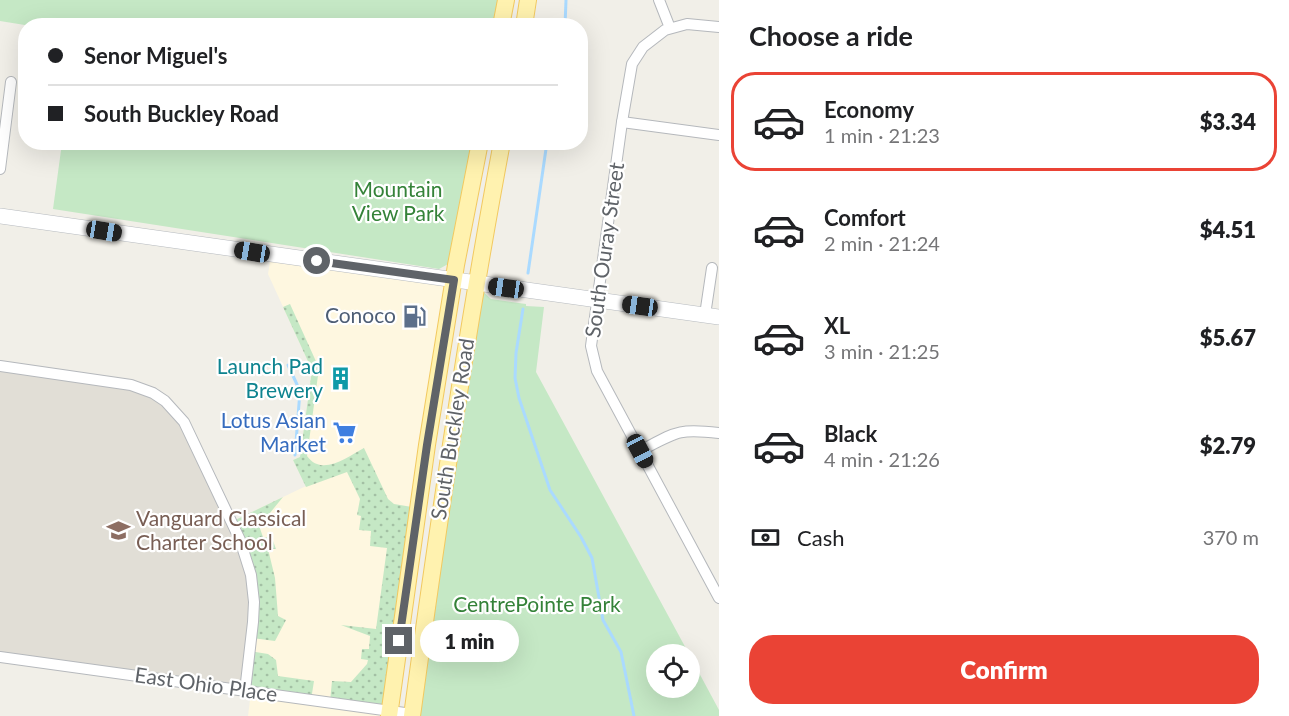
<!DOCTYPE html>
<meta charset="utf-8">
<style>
:root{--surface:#fff;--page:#f2f2f2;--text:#202124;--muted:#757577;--line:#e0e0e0;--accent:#ea4335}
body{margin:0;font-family:Lato,sans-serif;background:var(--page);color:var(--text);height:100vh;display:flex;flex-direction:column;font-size:22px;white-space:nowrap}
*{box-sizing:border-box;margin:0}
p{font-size:20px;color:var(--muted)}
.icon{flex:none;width:33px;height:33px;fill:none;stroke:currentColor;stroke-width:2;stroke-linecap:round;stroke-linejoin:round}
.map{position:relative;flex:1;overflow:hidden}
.drawer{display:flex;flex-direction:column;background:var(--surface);width:570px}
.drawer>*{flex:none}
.top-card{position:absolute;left:18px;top:18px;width:570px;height:132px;border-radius:24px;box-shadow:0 6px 24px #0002;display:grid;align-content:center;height:132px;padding:0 30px;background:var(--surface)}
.fabs{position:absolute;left:646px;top:644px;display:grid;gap:12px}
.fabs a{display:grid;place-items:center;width:54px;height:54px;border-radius:50%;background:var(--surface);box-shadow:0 6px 24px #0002;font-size:30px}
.end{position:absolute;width:27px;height:27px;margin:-14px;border:8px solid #5f6368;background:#fff;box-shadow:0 0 0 3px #fff}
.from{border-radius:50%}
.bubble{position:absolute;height:42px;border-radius:21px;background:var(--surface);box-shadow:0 6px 24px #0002;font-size:20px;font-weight:800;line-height:42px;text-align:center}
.car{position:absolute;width:18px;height:36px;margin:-18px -9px;border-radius:8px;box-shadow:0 0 4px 2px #0007;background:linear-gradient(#222 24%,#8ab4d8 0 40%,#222 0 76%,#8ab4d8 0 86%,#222 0)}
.top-card b{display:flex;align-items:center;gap:21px;height:57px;font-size:22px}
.top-card b+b{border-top:2px solid var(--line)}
.top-card i{width:15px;height:15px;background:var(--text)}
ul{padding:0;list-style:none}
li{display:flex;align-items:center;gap:18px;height:99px;margin:0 12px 9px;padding:0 18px;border:3px solid transparent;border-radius:24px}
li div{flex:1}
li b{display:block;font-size:22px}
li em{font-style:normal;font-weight:800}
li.selected{border-color:var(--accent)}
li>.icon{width:54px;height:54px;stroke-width:1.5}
h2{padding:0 30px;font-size:27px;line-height:72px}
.pay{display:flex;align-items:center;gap:15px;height:66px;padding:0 30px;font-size:22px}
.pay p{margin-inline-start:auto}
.button{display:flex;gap:12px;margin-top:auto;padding:12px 30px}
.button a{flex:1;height:69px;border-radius:24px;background:var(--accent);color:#fff;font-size:24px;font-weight:800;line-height:69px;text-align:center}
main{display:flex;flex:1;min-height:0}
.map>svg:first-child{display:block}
</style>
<main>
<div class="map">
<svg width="719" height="716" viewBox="0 0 719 716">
<defs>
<pattern id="grass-dots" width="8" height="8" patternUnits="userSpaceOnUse" patternTransform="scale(1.5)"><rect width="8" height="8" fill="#c5e8c5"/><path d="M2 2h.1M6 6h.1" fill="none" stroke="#a3c0a4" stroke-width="1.8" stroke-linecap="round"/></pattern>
</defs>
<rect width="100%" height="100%" fill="#f1efe8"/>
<path fill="#fef7e0" d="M271,255L454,280L389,716H248L251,692L231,522L306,486L293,460L300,457L312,370L268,274Z"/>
<path fill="#e1ded6" d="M0,366L122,383L157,396L191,435L252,584L245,691L0,657Z"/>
<g fill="url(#grass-dots)">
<path d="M290,304L319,368L307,456C322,477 347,457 364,448L388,499L394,504L418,508L390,711L330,702L332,681L351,682L367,664L368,660L361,659L362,649H369L370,636L341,625L376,629L387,548L370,546L371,531L359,530L361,516L357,515L360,499L347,472L306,487L293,460L300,457L312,370L283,307Z"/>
<path d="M283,497L265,519L257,520L263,537L272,538L276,549H268L275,578L278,616L286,620L275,641L252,638L254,602L231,522Z"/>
<path d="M250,651L268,654L276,660L278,676L314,681L311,700L245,691Z"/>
</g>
<g fill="#c5e8c5">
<path d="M0,0H499L495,26H31L0,21Z"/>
<path d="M62,143H473L450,263L439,269L53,209Z"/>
<path d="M475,284L491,299L526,304V306L544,307L536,372L689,654H657V687H690V656L719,710V716H412Z"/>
</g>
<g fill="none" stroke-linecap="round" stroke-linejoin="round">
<g stroke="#aadaff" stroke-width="3">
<path d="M565,26L566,0"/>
<path d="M528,273L547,142"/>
<path d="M523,309L516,353L515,378L519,398L550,490L581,537L592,558L603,620L621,652L634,716"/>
<path d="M288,365L300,391L295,455"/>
</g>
<defs>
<g id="street">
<path d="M659,0L670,28"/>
<path d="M719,27L687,24L665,30L643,47L632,64L622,122L591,346L597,371L719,598"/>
<path d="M622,122L719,135"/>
<path d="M0,169L11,82"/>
<path d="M705,315L712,268"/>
<path d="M0,366L131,385L153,393L165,401L184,422L240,540L251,575L254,602L253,622L245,691"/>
<path d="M640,451C676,432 678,428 719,433"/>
<path d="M0,657L412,714"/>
</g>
<path id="secondary" d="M0,216L719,317"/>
<g id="primary">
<path d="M501,26L506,0"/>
<path d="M524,26L528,0"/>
<path d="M389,716L427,445L456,265L480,142"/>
<path d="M412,716C438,524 466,333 502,142"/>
</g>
</defs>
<use href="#street" stroke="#b5b8bc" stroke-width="12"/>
<use href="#secondary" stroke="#b6babf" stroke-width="16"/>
<use href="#primary" stroke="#f2c960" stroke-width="18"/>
<use href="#street" stroke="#fff" stroke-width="10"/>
<use href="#secondary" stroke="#fff" stroke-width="15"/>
<use href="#primary" stroke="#fff2af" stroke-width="16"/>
</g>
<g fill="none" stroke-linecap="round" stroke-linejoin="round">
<path stroke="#5f6368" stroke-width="8" d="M317,261L454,280L427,445L399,641"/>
</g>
<defs>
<symbol id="fuel-bare" viewBox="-9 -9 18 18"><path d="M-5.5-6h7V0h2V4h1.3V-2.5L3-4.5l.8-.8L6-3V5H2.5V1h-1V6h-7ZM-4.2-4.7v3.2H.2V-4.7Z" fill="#5c6f8a" stroke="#fff" stroke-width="2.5" paint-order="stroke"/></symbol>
<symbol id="building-bare" viewBox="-9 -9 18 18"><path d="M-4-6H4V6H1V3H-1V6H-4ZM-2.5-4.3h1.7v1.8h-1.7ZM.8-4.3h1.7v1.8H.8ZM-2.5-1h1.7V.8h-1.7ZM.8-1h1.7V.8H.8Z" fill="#0f9aa8" stroke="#fff" stroke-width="2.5" paint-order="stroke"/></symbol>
<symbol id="supermarket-bare" viewBox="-9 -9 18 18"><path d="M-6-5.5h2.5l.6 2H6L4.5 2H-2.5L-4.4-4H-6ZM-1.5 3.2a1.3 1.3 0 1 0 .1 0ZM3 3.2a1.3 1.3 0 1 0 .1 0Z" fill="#3f7fe0" stroke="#fff" stroke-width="2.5" paint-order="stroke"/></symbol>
<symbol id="school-bare" viewBox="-9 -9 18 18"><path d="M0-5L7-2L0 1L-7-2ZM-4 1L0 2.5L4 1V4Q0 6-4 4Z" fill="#8d6e63" stroke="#fff" stroke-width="2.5" paint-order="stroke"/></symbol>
</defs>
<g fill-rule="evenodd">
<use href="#fuel-bare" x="398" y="300" width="33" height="33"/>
<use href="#building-bare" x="324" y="362" width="33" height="33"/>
<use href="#supermarket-bare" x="328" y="416" width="33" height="33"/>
<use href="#school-bare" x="102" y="514" width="33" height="33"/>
</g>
<g text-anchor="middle" stroke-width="4.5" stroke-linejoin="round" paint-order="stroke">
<g font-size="21" fill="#348238" stroke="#fff">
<text x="398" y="197">Mountain<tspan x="398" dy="24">View Park</tspan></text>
<text x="537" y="612">CentrePointe Park</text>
</g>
<g font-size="21" fill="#5f6368" stroke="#fff">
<text transform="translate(605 250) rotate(-82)" y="7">South Ouray Street</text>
<text transform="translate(453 429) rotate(-81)" y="7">South Buckley Road</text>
<text transform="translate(206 685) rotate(8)" y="7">East Ohio Place</text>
</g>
<g font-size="21" fill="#4e5e75" stroke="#fff" text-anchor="end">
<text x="396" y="323">Conoco</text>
</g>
<g font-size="21" fill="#0d838f" stroke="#fff" text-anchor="end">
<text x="323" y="374">Launch Pad<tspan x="323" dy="24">Brewery</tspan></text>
</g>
<g font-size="21" fill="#366cbe" stroke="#fff" text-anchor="end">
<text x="326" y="428">Lotus Asian<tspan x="326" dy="24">Market</tspan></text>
</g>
<g font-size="21" fill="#785e54" stroke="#fff" text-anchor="start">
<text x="136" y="526">Vanguard Classical<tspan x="136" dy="24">Charter School</tspan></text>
</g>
</g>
</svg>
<div class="fabs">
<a><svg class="icon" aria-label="locate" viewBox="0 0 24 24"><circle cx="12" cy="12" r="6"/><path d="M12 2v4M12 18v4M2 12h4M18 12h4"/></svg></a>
</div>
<i class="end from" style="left:317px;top:261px"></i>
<i class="end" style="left:399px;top:641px"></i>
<div class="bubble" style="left:420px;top:620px;width:99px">1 min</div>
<i class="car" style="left:104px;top:231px;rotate:99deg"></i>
<i class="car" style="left:252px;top:252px;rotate:279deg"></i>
<i class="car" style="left:506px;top:288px;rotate:278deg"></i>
<i class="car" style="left:640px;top:306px;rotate:278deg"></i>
<i class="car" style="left:640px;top:451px;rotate:152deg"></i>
<div class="top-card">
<b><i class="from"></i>Senor Miguel's</b>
<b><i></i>South Buckley Road</b>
</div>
</div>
<section class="drawer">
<h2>Choose a ride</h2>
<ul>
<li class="selected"><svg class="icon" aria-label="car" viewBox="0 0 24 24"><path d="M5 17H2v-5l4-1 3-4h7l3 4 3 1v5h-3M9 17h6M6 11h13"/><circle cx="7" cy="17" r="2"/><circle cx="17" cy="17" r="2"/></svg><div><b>Economy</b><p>1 min · 21:23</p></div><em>$3.34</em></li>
<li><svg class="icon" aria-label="car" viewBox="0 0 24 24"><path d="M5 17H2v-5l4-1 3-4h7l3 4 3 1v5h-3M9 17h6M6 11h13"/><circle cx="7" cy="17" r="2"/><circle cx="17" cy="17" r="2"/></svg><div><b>Comfort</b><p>2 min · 21:24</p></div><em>$4.51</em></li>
<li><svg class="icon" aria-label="car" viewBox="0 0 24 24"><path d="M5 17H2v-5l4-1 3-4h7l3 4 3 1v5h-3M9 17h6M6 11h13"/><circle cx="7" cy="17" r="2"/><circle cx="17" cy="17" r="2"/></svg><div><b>XL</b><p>3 min · 21:25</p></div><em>$5.67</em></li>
<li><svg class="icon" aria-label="car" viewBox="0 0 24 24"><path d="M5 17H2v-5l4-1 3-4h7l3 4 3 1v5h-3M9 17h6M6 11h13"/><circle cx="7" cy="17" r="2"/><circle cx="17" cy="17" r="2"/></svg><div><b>Black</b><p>4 min · 21:26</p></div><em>$2.79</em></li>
</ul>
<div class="pay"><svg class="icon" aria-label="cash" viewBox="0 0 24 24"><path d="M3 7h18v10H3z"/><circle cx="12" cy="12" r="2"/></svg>Cash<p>370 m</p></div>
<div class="button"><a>Confirm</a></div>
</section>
</main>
